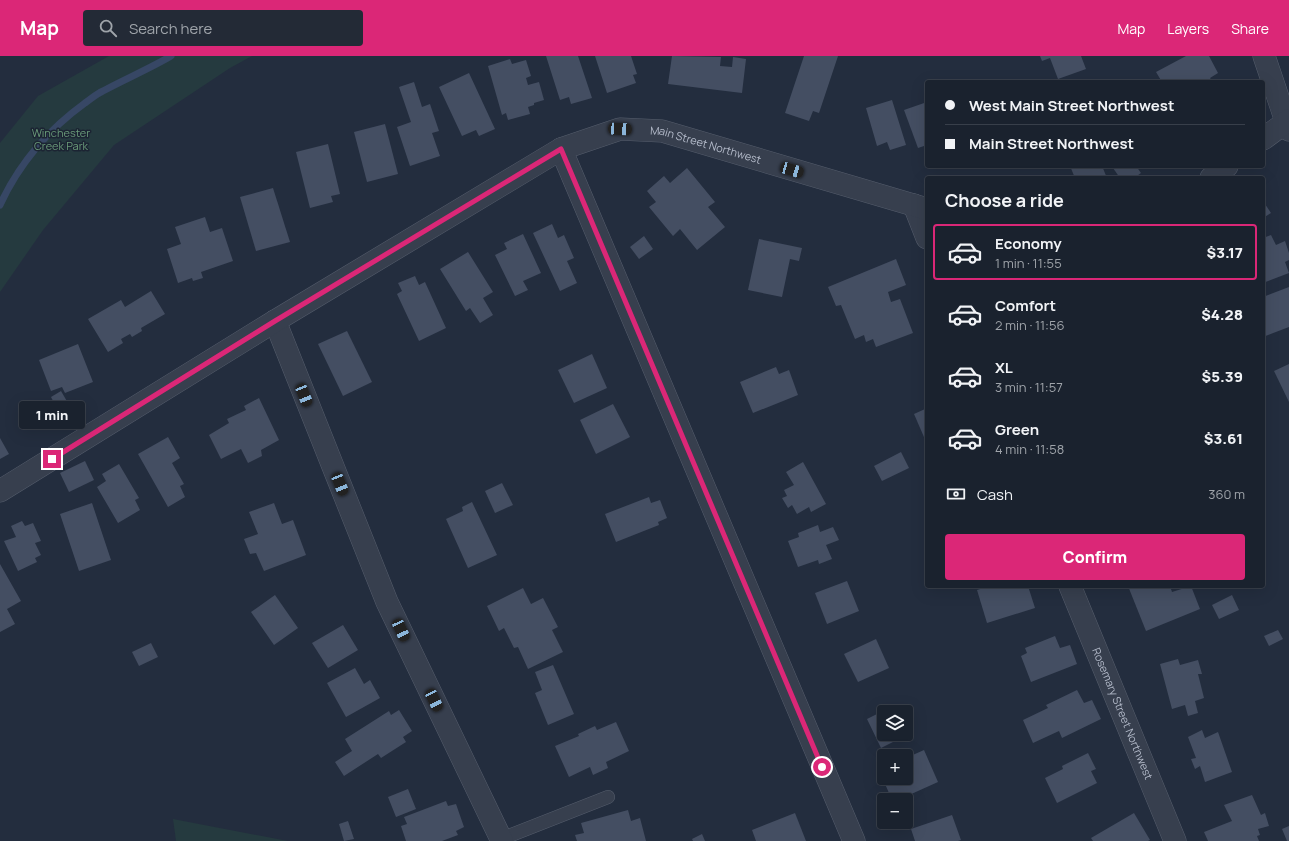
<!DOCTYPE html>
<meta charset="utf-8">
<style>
:root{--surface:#1a222e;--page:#232a36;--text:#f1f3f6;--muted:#9fa4aa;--line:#383f4a;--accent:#db2777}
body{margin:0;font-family:Manrope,sans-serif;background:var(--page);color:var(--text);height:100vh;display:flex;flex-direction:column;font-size:15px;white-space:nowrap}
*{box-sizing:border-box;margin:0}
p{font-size:13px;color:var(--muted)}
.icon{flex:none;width:22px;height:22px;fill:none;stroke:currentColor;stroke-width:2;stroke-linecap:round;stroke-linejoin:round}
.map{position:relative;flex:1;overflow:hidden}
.panel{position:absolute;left:925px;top:120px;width:340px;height:412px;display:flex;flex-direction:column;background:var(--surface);border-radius:4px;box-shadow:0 4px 16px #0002,0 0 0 1px var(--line)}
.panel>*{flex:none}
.guide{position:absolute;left:925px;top:24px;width:340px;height:88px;border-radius:4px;box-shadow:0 4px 16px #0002,0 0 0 1px var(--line);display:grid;align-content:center;height:88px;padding:0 20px;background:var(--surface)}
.buttons{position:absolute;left:877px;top:649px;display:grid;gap:8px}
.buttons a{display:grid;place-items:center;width:36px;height:36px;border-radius:4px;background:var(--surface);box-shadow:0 4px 16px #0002,0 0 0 1px var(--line);font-size:20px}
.end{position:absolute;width:18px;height:18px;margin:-9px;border:5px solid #db2777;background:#fff;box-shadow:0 0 0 2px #fff}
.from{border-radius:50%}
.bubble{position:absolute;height:28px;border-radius:4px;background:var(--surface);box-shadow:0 4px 16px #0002,0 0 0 1px var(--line);font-size:13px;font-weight:800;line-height:28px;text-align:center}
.car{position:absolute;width:12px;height:24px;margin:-12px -6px;border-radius:5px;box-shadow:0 0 3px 1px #0007;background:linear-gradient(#222 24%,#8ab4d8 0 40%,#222 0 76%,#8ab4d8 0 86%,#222 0)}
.guide b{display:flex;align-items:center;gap:14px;height:38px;font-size:15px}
.guide b+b{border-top:1px solid var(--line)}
.guide i{width:10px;height:10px;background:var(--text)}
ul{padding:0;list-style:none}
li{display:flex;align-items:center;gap:12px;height:56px;margin:0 8px 6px;padding:0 12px;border:2px solid transparent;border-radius:4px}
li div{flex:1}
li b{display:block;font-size:15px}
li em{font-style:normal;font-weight:800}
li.active{border-color:var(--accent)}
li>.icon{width:36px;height:36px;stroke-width:1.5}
h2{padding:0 20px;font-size:18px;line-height:48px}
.pay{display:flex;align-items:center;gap:10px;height:44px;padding:0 20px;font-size:15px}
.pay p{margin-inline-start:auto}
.cta{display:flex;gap:8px;margin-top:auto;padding:8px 20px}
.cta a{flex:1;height:46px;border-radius:4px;background:var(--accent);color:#fff;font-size:16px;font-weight:800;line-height:46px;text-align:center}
header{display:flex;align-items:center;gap:24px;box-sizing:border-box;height:56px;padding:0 20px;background:var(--accent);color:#fff}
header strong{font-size:19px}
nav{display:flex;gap:22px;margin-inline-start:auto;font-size:14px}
.search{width:280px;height:36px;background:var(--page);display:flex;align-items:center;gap:10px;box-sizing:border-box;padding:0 14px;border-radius:4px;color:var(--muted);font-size:15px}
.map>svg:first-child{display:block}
</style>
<header>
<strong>Map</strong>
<div class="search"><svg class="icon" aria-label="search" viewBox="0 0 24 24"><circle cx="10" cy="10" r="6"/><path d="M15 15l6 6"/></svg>Search here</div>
<nav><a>Map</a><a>Layers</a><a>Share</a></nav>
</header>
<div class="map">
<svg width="1289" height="785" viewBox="0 0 1289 785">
<rect width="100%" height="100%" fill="#232d3e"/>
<g fill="#253a3f">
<path d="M109,0H252L230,12L114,89L43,174L0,236V87L38,40Z"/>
<path d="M173,763L288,785H176Z"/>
</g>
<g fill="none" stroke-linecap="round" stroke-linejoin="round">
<path stroke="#374765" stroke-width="7" d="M0,149C19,108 49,73 85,47C91,43 96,38 103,35C125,23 149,13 171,0"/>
</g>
<g fill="#444e62">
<path d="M546,0H578L592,42L571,48L569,41L560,44Z"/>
<path d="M595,0H631L637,18L633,19L636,27L607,37Z"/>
<path d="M672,0L721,1L720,10L732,11L733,1L746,3L742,37L668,28Z"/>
<path d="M804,0H838L819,57L813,55L809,65L785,57Z"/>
<path d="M1040,0H1081L1086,13L1058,23L1050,2L1042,5Z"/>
<path d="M1186,0H1209L1218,17L1210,22L1212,25L1211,26H1162L1156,16Z"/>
<path d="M510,3L512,8L526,4L531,20L526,22L528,29L539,26L544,44L534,47V49L528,51L530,58L508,64L506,57L502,59L488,10Z"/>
<path d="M469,17L495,73L479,80L476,74L462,80L439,31Z"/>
<path d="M414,26L422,51L430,48L439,75L432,77L440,100L410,110L397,71L411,66L399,31Z"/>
<path d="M892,44L906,89L890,94L887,86L877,90L866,52Z"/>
<path d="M927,46V89L918,92L904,54Z"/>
<path d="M385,68L398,118L367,126L354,76Z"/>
<path d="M328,88L340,138L331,140L333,146L310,152L296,96Z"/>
<path d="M1070,110H1102L1107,122H1075Z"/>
<path d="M1115,110H1136L1141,117L1134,122H1120L1113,112Z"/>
<path d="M687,112L715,146L708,151L725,171L697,194L680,173L673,180L649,151L656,146L647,135L664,120L670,127Z"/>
<path d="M273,132L290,186L256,195L240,141Z"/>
<path d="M1263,145L1271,157L1263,162Z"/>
<path d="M205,161L210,176L222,172L233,205L201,216L203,222L193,225L192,222L178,227L167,193L181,188L175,171Z"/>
<path d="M552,168L558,182L564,179L574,202L567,205L577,227L560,235L533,177Z"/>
<path d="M523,178L541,217L523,225L528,234L515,240L495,199L507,193L504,187Z"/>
<path d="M1271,179L1276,189L1285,185L1289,197V204L1285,206L1289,217L1263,227V182Z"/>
<path d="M644,180L653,193L639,203L630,191Z"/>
<path d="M759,183L802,192L799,205L790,203L782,241L748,234Z"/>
<path d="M468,196L493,236L483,242L493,259L480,267L470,252L466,255L440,213Z"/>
<path d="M896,203L906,229L888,236L891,246L900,243L913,277L876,291L873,283L866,286L864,279L855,283L841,249L836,250L828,231Z"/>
<path d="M415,220L419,229L425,226L446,272L419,285L397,238L402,235L398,227Z"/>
<path d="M1289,231V271L1263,281V241Z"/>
<path d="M151,235L165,258L141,272L142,275L132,281L130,278L121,283L123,287L108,296L88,263L121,244L125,251Z"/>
<path d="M347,275L372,326L343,340L318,288Z"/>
<path d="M78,288L93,326L65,337L62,331L51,335L39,304Z"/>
<path d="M592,298L607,332L574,347L558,314Z"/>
<path d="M1289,308V346L1274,315Z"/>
<path d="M776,311L779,318L789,314L798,339L753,357L740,326Z"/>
<path d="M61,335L72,354L61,360L51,341Z"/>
<path d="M259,342L279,384L261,394L262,400L248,407L241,393L221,403L209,379L229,367L227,363L246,354L244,350Z"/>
<path d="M613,348L630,381L596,398L580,364Z"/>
<path d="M925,353L927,358V388L914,358Z"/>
<path d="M168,381L180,402L172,407L184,428L180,430L185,441L168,451L138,398Z"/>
<path d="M0,382L9,398L0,403Z"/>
<path d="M901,396L909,412L882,425L874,410Z"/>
<path d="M85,405L94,424L69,436L60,417Z"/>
<path d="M803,406L826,448L811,456L809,451L797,458L792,449L788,452L782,442L787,440L784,434L794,429L786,416Z"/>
<path d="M119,408L139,442L135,444L140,454L118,467L97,431L106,425L102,418Z"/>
<path d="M502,427L513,449L495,457L485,435Z"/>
<path d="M649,441L651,447L660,444L667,462L658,466L659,469L616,486L605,458Z"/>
<path d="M472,446L497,499L468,512L446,463L463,455L462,451Z"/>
<path d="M92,447L111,504L79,515L60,458Z"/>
<path d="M274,447L282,468L293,464L306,499L264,515L256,497L250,498L244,483L258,478L249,456Z"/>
<path d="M22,465L25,470L33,467L41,485L35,487L41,499L35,502L37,506L18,515L4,485L16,481L11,470Z"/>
<path d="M818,469L820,476L833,471L839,484L826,489L832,503L819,508L818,504L798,511L788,485L799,481L798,477Z"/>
<path d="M0,508L21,545L7,553L15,568L0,576Z"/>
<path d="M847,525L859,555L827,568L815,537Z"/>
<path d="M990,530H1028L1035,552L987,567L977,534Z"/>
<path d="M1128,530H1170L1172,536L1191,530L1200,553L1146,575Z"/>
<path d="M523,532L531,548L543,542L558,571L552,574L563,596L528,613L518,591L514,592L504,572L499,575L487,550Z"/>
<path d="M275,539L298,572L274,589L251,556Z"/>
<path d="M1232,539L1239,554L1219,563L1212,549Z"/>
<path d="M343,569L358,594L328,612L312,587Z"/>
<path d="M1278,574L1283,583L1269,590L1264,580Z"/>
<path d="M1055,580L1060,592L1070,589L1077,608L1031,626L1021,600L1027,597L1025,592Z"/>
<path d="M876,583L889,612L858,626L844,598Z"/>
<path d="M151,587L158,601L139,610L132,596Z"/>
<path d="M1178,603L1180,609L1198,604L1202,618H1198L1204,642L1195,645L1198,657L1188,660L1185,649L1172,653L1160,608Z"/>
<path d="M553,609L574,658L548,669L535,637L542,634L535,616Z"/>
<path d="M355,612L364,628L370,624L380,642L346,661L327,627Z"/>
<path d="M1077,634L1084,647L1092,644L1101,663L1062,682L1059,675L1033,687L1023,664L1048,652L1046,649Z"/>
<path d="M893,650L896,656H884V678H909L881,692L867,663Z"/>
<path d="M399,654L412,675L403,681L406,686L381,702L378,698L344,720L335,706L352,695L345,683L389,655L391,659Z"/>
<path d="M616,666L629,695L606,706L608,712L593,719L590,711L569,721L555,690L579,680L578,678L595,670L597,674Z"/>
<path d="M1202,674L1205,682L1218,676L1232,716L1205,726L1200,710L1195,713L1191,703L1196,702L1188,681Z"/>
<path d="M924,694L938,726L898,744H892L879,714L884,712V722H906V702Z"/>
<path d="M1088,697L1096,713L1091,715L1097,727L1057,747L1045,722L1063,713L1062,710Z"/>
<path d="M408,733L416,753L396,761L388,741Z"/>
<path d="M1252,739L1261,759L1265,757L1269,770L1258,773L1260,779L1257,780L1259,785H1208L1204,776L1232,765L1224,749Z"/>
<path d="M446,745L448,750L456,748L464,771L456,775L458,779L442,785H406L401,770L407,768L404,761Z"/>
<path d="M628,754L631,765L640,762L646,785H577L575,779L584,777L581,767Z"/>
<path d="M795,757L806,785H756L752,774Z"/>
<path d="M1134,757L1150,784L1148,785H1093L1091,782Z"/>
<path d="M952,759L961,784L958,785H915L911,773Z"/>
<path d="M348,765L354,783L344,785L339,768Z"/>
<path d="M1289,770V785H1287L1282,773Z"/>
<path d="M702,778L705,785H693L692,783Z"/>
</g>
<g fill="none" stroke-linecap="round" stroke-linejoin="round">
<defs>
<path id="lane" d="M501,783L608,741"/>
<g id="street">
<path d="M1264,0L1289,74"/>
<path d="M1263,83L1289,64"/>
<path d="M561,93L854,785"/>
<path d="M1211,122L1227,110"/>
<path d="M914,149L927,182"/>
<path d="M275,265L387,546L502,785"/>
<path id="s1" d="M0,435L275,265L561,93L620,73L662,75L927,153"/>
<path id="s2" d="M1070,530L1175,785"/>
</g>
</defs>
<use href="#lane" stroke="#555d6c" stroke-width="14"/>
<use href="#street" stroke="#555d6c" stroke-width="23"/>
<use href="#lane" stroke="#373f4e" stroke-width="13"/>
<use href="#street" stroke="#373f4e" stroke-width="22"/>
</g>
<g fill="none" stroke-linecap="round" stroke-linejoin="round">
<path stroke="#db2777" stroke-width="5" d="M52,403L275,265L561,93L822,711"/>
</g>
<g text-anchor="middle" stroke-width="3" stroke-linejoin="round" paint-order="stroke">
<g font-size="11" fill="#6a9b79" stroke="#1c2433">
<text x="61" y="81">Winchester<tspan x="61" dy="13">Creek Park</tspan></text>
</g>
<g font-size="11" fill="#b3bac9" stroke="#1c2433">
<text dy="4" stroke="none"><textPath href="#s1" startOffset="807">Main Street Northwest</textPath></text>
<text dy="4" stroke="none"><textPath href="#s2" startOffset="138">Rosemary Street Northwest</textPath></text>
</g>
</g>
</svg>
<div class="buttons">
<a><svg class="icon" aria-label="layers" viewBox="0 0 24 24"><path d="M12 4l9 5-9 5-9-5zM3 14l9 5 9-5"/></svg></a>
<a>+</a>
<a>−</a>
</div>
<i class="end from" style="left:822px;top:711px"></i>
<i class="end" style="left:52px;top:403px"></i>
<div class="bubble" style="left:19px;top:345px;width:66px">1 min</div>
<i class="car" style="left:620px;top:73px;rotate:93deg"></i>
<i class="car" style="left:792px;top:114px;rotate:106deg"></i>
<i class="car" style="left:304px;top:339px;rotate:158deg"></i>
<i class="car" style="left:340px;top:428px;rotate:158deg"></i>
<i class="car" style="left:401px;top:574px;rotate:155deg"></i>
<i class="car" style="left:434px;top:644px;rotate:154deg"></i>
<div class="guide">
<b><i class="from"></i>West Main Street Northwest</b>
<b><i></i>Main Street Northwest</b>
</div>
<section class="panel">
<h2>Choose a ride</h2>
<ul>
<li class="active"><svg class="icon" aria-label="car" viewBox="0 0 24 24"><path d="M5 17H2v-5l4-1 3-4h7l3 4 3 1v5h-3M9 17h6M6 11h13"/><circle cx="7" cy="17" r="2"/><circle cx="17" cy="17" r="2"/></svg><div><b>Economy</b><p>1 min · 11:55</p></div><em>$3.17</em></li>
<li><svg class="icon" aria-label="car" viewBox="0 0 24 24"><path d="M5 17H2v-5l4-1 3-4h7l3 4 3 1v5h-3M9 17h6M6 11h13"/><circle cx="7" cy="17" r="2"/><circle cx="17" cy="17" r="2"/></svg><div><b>Comfort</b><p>2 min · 11:56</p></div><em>$4.28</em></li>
<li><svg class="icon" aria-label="car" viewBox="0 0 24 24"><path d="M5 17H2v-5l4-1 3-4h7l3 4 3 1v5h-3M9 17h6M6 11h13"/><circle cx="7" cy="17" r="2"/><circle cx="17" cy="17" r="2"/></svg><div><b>XL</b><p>3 min · 11:57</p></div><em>$5.39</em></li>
<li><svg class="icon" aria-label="car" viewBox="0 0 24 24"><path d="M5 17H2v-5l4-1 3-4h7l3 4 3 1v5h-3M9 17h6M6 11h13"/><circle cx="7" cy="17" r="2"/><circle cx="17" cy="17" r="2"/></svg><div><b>Green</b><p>4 min · 11:58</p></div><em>$3.61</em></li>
</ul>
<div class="pay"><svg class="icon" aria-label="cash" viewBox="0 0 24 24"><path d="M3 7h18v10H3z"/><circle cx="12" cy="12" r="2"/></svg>Cash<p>360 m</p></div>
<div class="cta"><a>Confirm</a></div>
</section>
</div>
